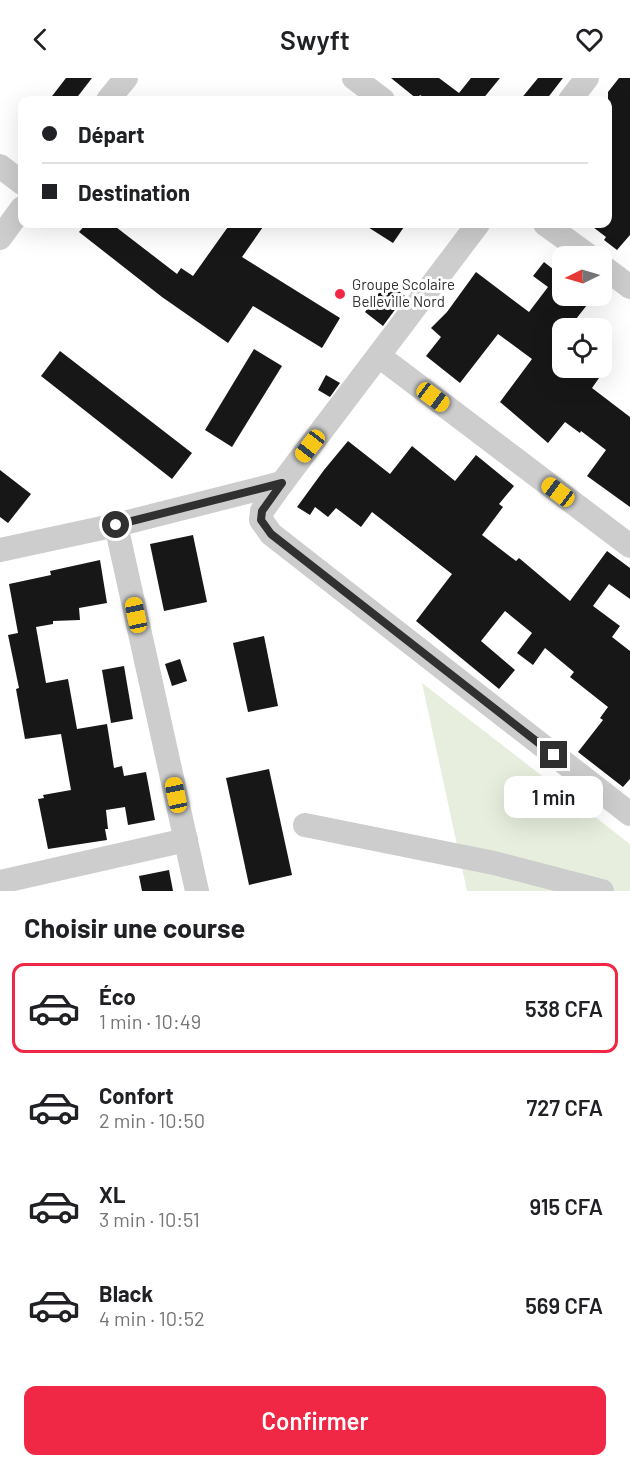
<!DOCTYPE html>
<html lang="fr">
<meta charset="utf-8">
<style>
:root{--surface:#fff;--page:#f6f6f6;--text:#202124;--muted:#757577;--line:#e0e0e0;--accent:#f12845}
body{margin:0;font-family:Barlow,sans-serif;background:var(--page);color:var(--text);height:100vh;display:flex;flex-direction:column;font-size:22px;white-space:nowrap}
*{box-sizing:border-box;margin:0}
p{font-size:20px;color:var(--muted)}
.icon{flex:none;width:33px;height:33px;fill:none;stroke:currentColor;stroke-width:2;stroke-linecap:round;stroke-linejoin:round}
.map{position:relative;height:813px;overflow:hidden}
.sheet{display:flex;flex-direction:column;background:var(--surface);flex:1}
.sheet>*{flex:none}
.hud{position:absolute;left:18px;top:18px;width:594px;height:132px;border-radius:12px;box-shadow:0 6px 24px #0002;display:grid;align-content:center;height:132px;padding:0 24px;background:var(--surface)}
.needle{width:39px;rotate:265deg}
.buttons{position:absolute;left:552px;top:168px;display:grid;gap:12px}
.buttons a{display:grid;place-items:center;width:60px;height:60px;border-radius:12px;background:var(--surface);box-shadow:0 6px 24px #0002;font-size:30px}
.end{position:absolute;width:27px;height:27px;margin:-14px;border:8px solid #303030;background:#fff;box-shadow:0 0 0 3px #fff}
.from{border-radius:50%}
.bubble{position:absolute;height:42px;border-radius:12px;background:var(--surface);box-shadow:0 6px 24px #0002;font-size:20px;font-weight:600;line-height:42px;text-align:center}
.car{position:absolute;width:18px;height:36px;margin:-18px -9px;border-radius:8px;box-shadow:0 0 4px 2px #0007;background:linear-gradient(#f5c518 24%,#345 0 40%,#f5c518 0 76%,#345 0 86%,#f5c518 0)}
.hud b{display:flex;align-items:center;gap:21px;height:57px;font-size:22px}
.hud b+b{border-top:2px solid var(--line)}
.hud i{width:15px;height:15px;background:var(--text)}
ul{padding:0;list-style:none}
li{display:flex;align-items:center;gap:18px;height:90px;margin:0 12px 9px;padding:0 12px;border:3px solid transparent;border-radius:12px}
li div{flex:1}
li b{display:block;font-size:22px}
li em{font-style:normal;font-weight:600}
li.on{border-color:var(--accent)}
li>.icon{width:54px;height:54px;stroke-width:1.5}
h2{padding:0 24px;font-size:27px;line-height:72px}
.primary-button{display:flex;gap:12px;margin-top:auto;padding:12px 24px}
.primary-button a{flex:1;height:69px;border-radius:12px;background:var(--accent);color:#fff;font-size:24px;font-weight:600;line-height:69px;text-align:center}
header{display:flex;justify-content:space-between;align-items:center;height:78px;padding:0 24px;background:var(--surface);font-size:27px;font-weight:600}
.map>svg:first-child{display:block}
</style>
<header><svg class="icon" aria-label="back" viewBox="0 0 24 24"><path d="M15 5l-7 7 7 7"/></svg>Swyft<svg class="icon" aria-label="heart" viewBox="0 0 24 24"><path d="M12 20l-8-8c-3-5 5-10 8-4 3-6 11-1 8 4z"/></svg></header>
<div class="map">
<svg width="630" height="813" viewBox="0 0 630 813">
<rect width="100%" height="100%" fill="#fff"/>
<path fill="#e7eedd" d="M422,605L630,766V813H467Z"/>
<g fill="#171717">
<path d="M66,0H92L75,22H49Z"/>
<path d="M391,0H439L459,15L471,0H500L482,22H428L420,17L417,21Z"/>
<path d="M538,0H563L546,22H520Z"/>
<path d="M619,0H630V157L617,172L604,162L606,159L589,146H608V14Z"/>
<path d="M86,146H112L177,196L181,190L193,198L230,146H265L242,179L340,240L322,270L253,228L228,265L162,219L79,154Z"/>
<path d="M363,146H406L393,165Z"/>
<path d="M544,184L558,195L562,189V218H594L569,250H562V290H606L592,310L630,339V429L587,398L606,372L581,353L580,355L565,344L548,365L500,324L532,281L498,256L460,305L426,278L441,259L431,250L447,234L476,194L529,234L548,209L533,198Z"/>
<path d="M387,204L405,218L383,248L365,234Z"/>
<path d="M254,271L282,288L232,369L205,352Z"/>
<path d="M60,273L192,375L172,401L41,298Z"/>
<path d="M326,297L340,305L330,319L318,312Z"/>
<path d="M348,363L390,396L412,368L455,403L476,377L514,408L499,426L503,429L482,457L516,483L519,480L570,523L607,473L630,490V521L609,506L593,528L620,548L612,559L630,573V701L623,709L578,674L603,642L600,640L608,629L570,599L574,594L545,570L533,587L517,575L532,555L505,533L481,563L515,592L499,611L416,543L452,496L372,434L361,449L336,430L328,439L315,429L310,437L297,429L324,392Z"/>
<path d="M0,392L31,416L8,445L0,439Z"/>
<path d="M193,457L207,524L164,533L150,466Z"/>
<path d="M100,482L107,525L79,530L80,542L53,543V546L36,549L46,605L68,601L77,651L107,646L114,690L122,688L124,698L146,694L155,742L128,747L125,729L106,732L108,751H105L107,762L48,771L38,721L44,720L43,717L71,712L61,656L25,661L16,611L19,610L8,557L18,555L9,506L51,497L50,493Z"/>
<path d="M264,558L278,628L248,634L233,565Z"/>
<path d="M180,581L187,603L172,608L165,586Z"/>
<path d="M124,588L133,641L111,645L102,592Z"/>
<path d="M269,691L292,797L249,807L226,700Z"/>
<path d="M169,792L173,813H142L139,798Z"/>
</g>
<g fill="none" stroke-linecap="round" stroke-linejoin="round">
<g stroke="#cdcdcd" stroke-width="24">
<path d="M354,0L383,22"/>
<path d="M108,22L126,0"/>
<path d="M570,22L587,0"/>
<path d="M0,88L22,105"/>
<path d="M478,146L282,405L262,433L261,442L271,456L630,736"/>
<path d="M545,146L589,178"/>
<path d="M0,160L22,130"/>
<path d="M602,188L630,209"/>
<path d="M379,278L630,468"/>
<path d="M116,447L197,813"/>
<path d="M0,472L116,447L282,405"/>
<path d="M305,747L494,785L602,813"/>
<path d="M0,804L186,762"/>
</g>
</g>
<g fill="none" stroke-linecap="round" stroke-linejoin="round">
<path stroke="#303030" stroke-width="8" d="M116,447L282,405L262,433L261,442L271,456L554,677"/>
</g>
<circle fill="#f12845" stroke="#fff" stroke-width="2" cx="340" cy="216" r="6"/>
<g text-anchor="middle" stroke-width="6" stroke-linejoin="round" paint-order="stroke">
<g font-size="15" fill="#303030" stroke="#fff" text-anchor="start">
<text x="352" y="212">Groupe Scolaire<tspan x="352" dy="17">Belleville Nord</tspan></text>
</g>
</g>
</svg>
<div class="buttons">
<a><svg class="needle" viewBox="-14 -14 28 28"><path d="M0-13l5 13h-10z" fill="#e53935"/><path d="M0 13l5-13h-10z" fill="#757577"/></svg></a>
<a><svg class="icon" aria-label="locate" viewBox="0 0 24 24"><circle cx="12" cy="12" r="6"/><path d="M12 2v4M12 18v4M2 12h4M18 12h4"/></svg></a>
</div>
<i class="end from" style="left:116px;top:447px"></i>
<i class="end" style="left:554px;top:677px"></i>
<div class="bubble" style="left:504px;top:698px;width:99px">1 min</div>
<i class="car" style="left:433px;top:319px;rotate:127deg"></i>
<i class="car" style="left:310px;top:368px;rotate:218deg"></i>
<i class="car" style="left:558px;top:414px;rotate:307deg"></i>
<i class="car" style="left:136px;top:537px;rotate:348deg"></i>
<i class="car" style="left:176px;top:717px;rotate:348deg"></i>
<div class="hud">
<b><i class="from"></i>Départ</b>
<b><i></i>Destination</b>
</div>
</div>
<section class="sheet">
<h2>Choisir une course</h2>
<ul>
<li class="on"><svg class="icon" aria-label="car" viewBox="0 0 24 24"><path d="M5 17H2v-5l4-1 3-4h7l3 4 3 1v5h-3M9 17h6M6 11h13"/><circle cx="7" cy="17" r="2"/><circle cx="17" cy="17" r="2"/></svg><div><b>Éco</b><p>1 min · 10:49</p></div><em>538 CFA</em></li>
<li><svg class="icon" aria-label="car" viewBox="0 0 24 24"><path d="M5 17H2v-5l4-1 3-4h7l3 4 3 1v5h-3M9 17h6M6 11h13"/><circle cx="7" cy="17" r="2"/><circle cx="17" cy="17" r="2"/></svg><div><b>Confort</b><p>2 min · 10:50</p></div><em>727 CFA</em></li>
<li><svg class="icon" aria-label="car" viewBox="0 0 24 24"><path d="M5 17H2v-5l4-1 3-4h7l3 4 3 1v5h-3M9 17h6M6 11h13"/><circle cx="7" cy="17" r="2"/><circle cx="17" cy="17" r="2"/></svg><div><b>XL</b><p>3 min · 10:51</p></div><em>915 CFA</em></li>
<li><svg class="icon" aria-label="car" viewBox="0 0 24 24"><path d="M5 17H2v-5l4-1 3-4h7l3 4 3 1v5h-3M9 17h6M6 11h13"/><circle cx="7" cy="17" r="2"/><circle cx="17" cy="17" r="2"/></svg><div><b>Black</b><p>4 min · 10:52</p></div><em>569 CFA</em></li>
</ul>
<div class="primary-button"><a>Confirmer</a></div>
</section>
